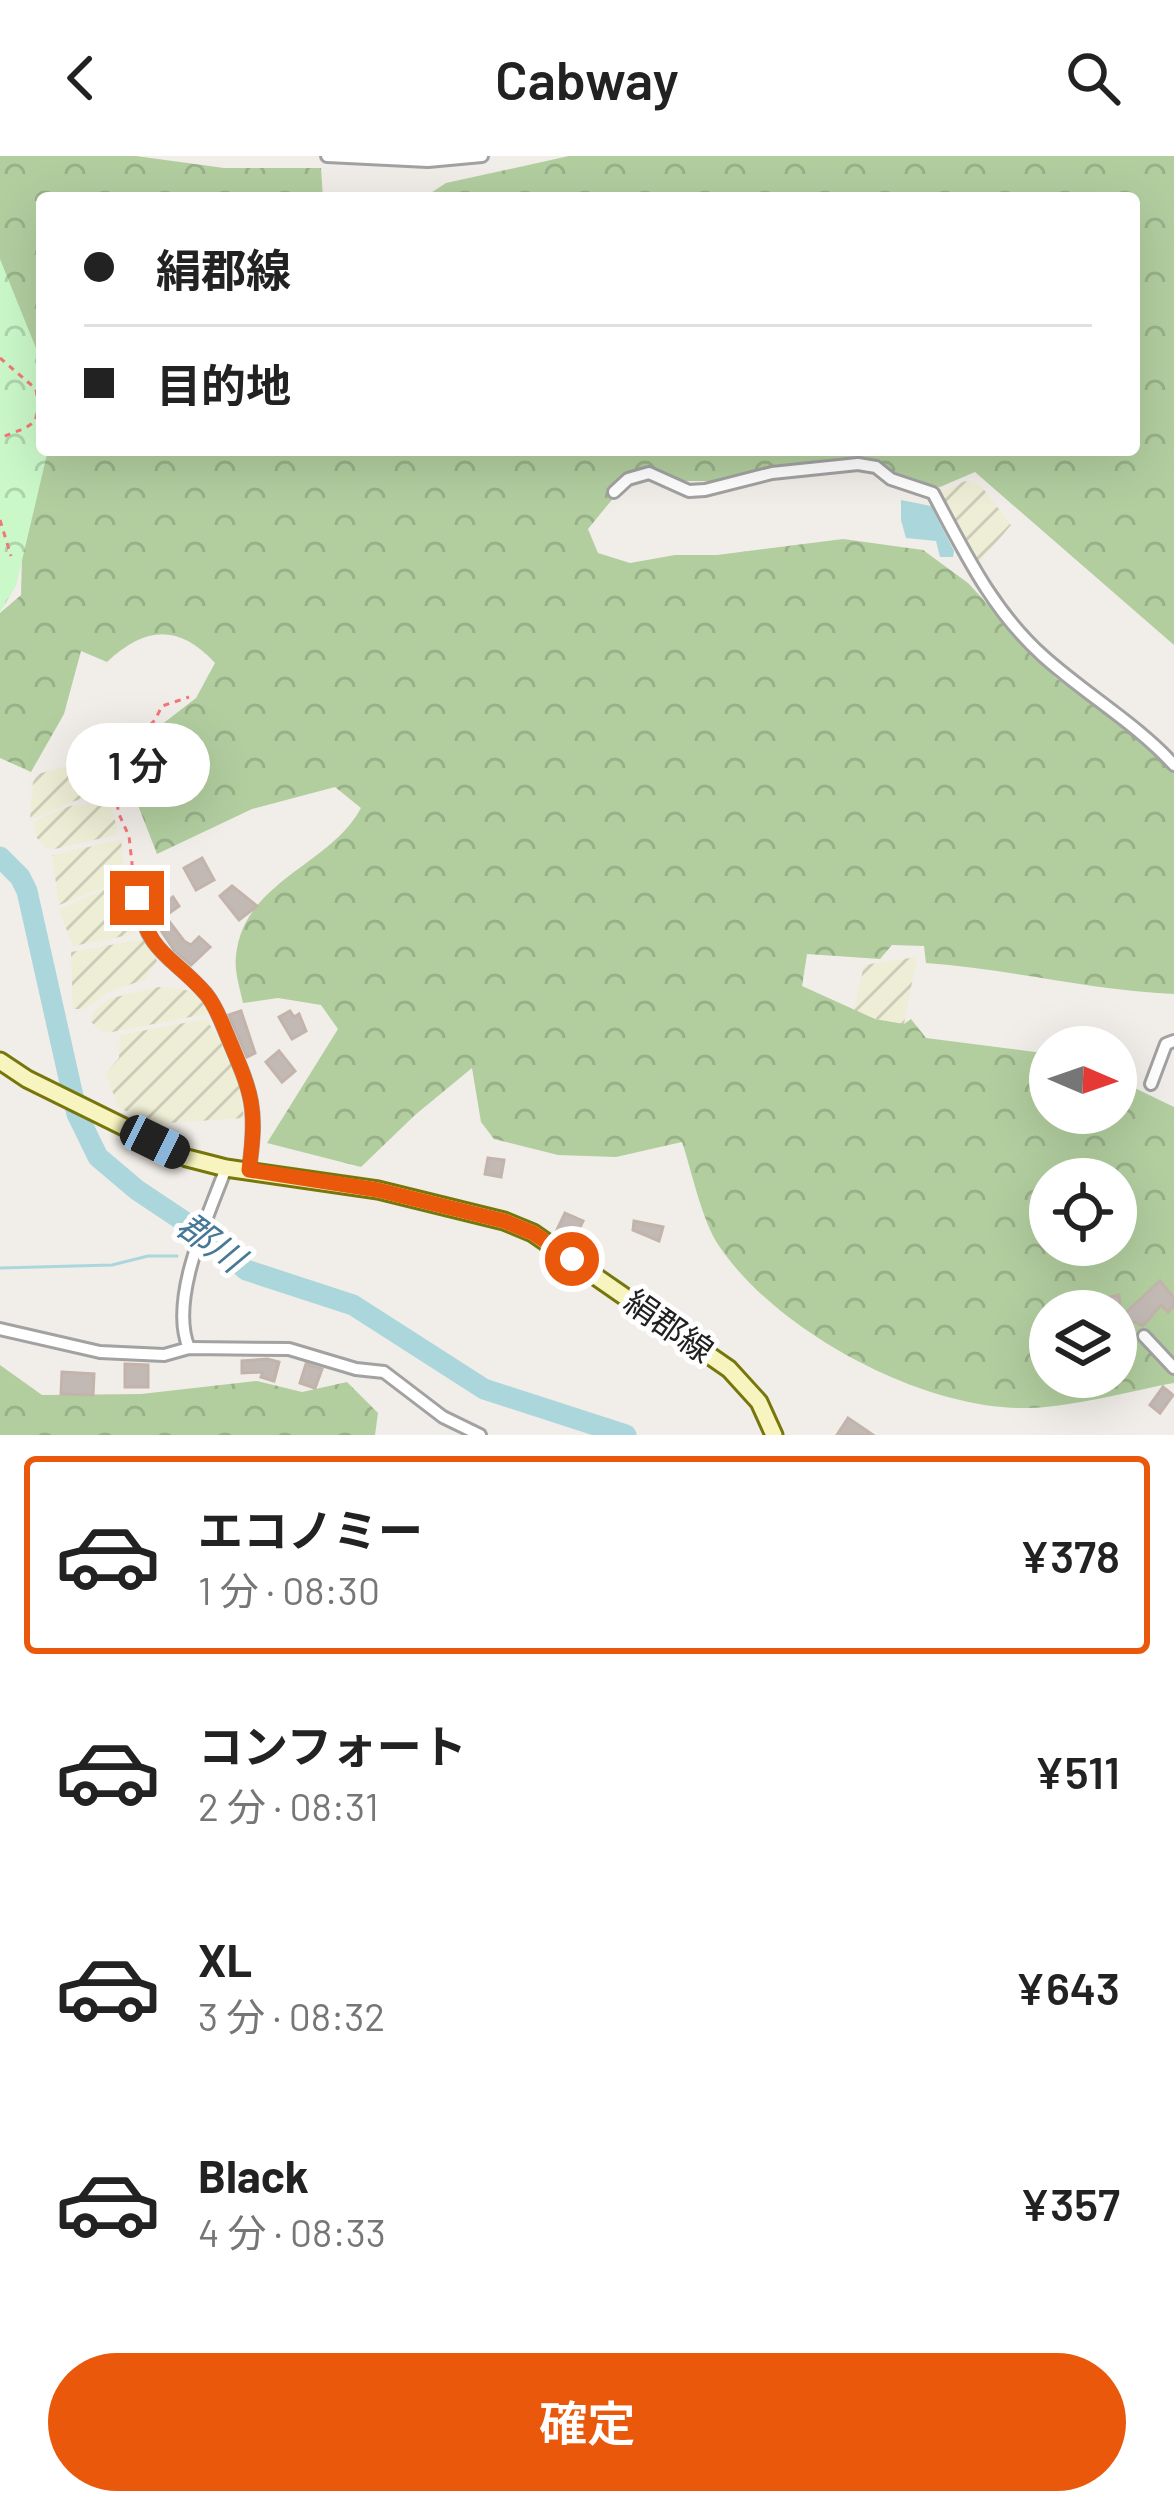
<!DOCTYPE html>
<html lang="ja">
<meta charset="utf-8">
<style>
:root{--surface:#fff;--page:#f2f2f2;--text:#222;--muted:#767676;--line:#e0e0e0;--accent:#ea580c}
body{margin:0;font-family:Barlow,"Noto Sans JP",sans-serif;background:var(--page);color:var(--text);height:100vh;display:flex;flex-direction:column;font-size:45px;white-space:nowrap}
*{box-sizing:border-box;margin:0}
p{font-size:39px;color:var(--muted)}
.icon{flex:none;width:66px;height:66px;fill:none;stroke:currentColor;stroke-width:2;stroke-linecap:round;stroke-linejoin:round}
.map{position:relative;height:1279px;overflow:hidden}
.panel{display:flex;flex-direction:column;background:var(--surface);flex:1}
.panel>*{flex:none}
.top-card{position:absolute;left:36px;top:36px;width:1104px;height:264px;border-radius:12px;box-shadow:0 12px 48px #0002;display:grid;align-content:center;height:264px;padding:0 48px;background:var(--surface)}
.needle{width:78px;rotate:92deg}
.fabs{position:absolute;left:1029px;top:870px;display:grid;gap:24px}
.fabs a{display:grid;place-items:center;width:108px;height:108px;border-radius:50%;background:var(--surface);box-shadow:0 12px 48px #0002;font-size:60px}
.end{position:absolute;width:54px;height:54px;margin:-27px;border:15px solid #ea580c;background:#fff;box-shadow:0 0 0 6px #fff}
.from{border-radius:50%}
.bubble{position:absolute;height:84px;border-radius:42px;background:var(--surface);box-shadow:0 12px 48px #0002;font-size:39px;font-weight:600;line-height:84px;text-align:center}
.car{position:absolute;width:36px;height:72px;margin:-36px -18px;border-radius:15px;box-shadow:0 0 9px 3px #0007;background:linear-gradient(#222 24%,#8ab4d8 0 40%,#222 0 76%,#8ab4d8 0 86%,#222 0)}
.top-card b{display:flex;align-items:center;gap:42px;height:114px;font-size:45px}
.top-card b+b{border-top:3px solid var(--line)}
.top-card i{width:30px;height:30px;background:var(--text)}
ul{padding:21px 0 0;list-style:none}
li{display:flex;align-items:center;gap:36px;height:198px;margin:0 24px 18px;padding:0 24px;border:6px solid transparent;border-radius:12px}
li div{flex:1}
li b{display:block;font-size:45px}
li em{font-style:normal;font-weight:600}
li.current{border-color:var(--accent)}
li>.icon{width:108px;height:108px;stroke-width:1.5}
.button{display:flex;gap:24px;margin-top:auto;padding:24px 48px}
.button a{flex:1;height:138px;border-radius:72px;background:var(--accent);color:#fff;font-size:48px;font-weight:600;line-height:138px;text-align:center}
header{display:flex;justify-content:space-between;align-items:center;height:156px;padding:0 48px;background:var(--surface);font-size:54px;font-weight:600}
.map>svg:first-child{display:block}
</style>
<header><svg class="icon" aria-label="back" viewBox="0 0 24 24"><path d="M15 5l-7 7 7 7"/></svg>Cabway<svg class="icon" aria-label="search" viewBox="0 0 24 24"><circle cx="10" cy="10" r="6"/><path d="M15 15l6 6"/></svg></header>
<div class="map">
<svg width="1174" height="1279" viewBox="0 0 1174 1279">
<defs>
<pattern id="farmland-furrows" width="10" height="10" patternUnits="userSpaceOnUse" patternTransform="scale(3)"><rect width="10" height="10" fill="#eeedd5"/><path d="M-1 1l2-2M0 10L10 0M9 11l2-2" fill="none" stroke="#cccbb7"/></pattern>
<pattern id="forest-crowns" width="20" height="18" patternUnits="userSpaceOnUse" patternTransform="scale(3)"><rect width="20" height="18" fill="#b2ce9f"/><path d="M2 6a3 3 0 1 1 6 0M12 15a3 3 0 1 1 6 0" fill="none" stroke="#99b189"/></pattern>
<pattern id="park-crowns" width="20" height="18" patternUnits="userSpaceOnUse" patternTransform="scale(3)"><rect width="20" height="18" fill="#caf8c9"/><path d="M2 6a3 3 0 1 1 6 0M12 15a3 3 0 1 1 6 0" fill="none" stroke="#add4ac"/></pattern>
</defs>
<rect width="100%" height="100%" fill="#f1ede8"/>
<g fill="url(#farmland-furrows)">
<path d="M965,325L981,330L1011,369L979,407L972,403L941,342L942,336Z"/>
<path d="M77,607L121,614L113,638L74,645L30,664L33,626L38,618Z"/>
<path d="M109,646L117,671L115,679L55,693L47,692L36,681L34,666L45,660L70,650Z"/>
<path d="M121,684L125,723L59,749L52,699Z"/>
<path d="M115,728H126L137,774L134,778L73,790L59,754Z"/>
<path d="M144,783L157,805L144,824L109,835L85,853H73L71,796Z"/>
<path d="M917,801L904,868H891L854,855L864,809Z"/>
<path d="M159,831L192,835L209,854L206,858L112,876H103L91,866L95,853L112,842Z"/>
<path d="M206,863L229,899L225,905H230L237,918L244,962L151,968L118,951L106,917L119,902L120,879Z"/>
</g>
<g fill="url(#forest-crowns)" fill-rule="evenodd">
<path d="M0,0H136L224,12H321L323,42H42V228L0,156Z"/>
<path d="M569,0H1174V489L975,316L940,331L904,324L879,306L838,303L717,325H683L648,310L615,340L588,373L598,397L630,407L675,399H717L843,383L923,394L968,427L1056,522L1174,602V838C1090,834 1010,813 926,807L924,790L892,789L880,803L807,798L802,830L875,863L904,868L911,863L926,882L1050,898V957H1116V923L1174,951V1227C1129,1235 1074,1251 1028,1252C924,1255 777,1176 719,1090C702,1065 692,1016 682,986L616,1001L558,999L494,983L481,966L472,912L415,959L361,1011L267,987L338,873L321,849L278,842L243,847C240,833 234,815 236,800C243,725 331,709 361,652L335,631L252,653L157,698L134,639L147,580L196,542L215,507C178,467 145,471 107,506L81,495L64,558L31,616L0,602V457L21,439L25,280L42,294H1134V42H423L446,27ZM1050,1023H1116V1089H1050ZM1050,1155H1116V1221H1050Z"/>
<path d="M0,1209L42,1239L141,1238L257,1225L302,1236L347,1226L378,1257L375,1279H0Z"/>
</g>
<path fill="url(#park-crowns)" d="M0,103L42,207V294H48L16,430L0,456Z"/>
<path fill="#abd7dc" d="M901,344L931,350L954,395L953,401H940L936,385L906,382L901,364Z"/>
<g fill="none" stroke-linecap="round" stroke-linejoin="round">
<g stroke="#abd7dc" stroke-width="3">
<path d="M226,1101H230"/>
<path d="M0,1112L112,1109L148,1100H177"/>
</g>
<path stroke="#abd7dc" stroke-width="21" d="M0,701L20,721L27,735L77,958L98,1001L137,1034L215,1086L246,1114L353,1149L484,1233L626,1279"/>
</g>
<g fill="#c2b9b5" stroke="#c2b3ab" stroke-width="3">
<path d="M202,702L214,724L196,734L184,712Z"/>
<path d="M232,730L257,750L239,764L220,740Z"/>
<path d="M173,741L179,750L165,760L184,785L191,789L199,781L210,791L191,809L174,794L151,759Z"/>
<path d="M241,855L255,897L247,901L229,859Z"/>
<path d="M290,855L294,861L299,858L306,875L292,883L279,861Z"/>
<path d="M279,895L295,915L282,926L266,906Z"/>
<path d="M488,1002L504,1004L501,1021L485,1018Z"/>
<path d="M565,1057L583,1065L574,1084L556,1076Z"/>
<path d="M634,1065L663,1071L659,1085L633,1074Z"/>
<path d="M1160,1125L1174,1142V1149L1168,1156L1161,1149L1143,1170L1135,1166L1117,1172L1133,1191L1116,1210V1166Z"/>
<path d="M1119,1139L1121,1155H1098L1096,1144Z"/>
<path d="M267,1203L279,1206L274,1225L261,1221L263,1216L242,1217V1205Z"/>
<path d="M125,1208L148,1209V1231H125Z"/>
<path d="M306,1208L322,1213L315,1232L300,1227Z"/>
<path d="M62,1216L94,1218L93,1239L61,1238Z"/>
<path d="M1163,1231L1173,1239L1160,1257L1150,1249Z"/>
<path d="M848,1262L873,1279H837Z"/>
</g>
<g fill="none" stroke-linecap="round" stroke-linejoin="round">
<defs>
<g id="minor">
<path d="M327,0L428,5L482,0"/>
<path d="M614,336L628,323L649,317L689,335L705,334L772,317L858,308L876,311L891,323L933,337C965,397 992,454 1043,500C1085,538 1137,568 1174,609"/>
<path d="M137,743C149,800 172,799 206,838C216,850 221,865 227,879C252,938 258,950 249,1014"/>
<path d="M1151,928L1166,888L1174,885"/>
<path d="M0,1173L100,1196L164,1199L189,1192L289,1193L356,1213L384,1216L443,1261L480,1279"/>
<path d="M1144,1180L1174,1212"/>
<path d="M189,1192C168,1144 209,1058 226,1012"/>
</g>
<path id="secondary" d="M0,905L27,923L187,1002L226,1012L378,1034L504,1065L533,1077L729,1213L759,1246L774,1279"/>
</defs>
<use href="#minor" stroke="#a2a2a2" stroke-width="16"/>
<use href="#secondary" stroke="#76760a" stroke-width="21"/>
<g stroke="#f47677" stroke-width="3" stroke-dasharray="6 6" stroke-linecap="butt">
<path d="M0,202L36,233C42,272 33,268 0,282"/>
<path d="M0,364L11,400"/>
<path d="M135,735L129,680L118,656L117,635L125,616L127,593L155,564L162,550L189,541"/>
</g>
<use href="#minor" stroke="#fff" stroke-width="10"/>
<use href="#secondary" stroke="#f7f4c0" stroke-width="15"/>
</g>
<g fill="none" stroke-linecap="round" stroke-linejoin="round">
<path stroke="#ea580c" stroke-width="15" d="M137,742C149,800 172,799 206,838C216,850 221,865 227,879C252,938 258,950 249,1014L378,1034L504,1065L533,1077L572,1103"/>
</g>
<g text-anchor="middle" stroke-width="10" stroke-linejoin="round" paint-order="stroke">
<g font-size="33" fill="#212121" stroke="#fff">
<text transform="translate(669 1170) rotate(35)" y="12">絹郡線</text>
</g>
<g font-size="36" font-style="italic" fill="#477896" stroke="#fff">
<text transform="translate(211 1086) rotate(36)" y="13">郡川</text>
</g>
</g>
</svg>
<div class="fabs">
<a><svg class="needle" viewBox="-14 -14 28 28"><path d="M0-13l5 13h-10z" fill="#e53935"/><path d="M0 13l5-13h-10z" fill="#767676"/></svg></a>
<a><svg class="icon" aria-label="locate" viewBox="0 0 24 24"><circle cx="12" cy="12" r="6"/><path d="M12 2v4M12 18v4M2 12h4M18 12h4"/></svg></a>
<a><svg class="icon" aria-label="layers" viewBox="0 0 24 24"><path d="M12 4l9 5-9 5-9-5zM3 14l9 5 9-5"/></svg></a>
</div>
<i class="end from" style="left:572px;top:1103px"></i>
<i class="end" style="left:137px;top:742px"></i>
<div class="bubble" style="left:66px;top:567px;width:144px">1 分</div>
<i class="car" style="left:155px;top:986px;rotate:116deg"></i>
<div class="top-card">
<b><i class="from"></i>絹郡線</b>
<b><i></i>目的地</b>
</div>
</div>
<section class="panel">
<ul>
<li class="current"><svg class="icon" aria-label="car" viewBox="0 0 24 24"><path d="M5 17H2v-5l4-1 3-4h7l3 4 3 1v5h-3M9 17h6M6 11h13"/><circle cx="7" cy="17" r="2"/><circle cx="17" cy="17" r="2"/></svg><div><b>エコノミー</b><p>1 分 · 08:30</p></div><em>¥378</em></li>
<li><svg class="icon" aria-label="car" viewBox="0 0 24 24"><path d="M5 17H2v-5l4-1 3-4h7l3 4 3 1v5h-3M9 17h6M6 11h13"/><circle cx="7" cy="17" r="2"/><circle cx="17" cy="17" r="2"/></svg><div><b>コンフォート</b><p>2 分 · 08:31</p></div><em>¥511</em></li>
<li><svg class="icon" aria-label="car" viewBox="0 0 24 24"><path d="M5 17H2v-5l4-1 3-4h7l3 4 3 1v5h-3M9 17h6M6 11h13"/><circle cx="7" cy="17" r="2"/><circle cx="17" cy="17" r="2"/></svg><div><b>XL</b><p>3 分 · 08:32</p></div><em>¥643</em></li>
<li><svg class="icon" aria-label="car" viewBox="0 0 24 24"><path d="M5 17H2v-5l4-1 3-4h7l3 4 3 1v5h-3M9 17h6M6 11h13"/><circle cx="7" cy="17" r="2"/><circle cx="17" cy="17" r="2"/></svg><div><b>Black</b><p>4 分 · 08:33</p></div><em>¥357</em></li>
</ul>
<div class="button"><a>確定</a></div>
</section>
